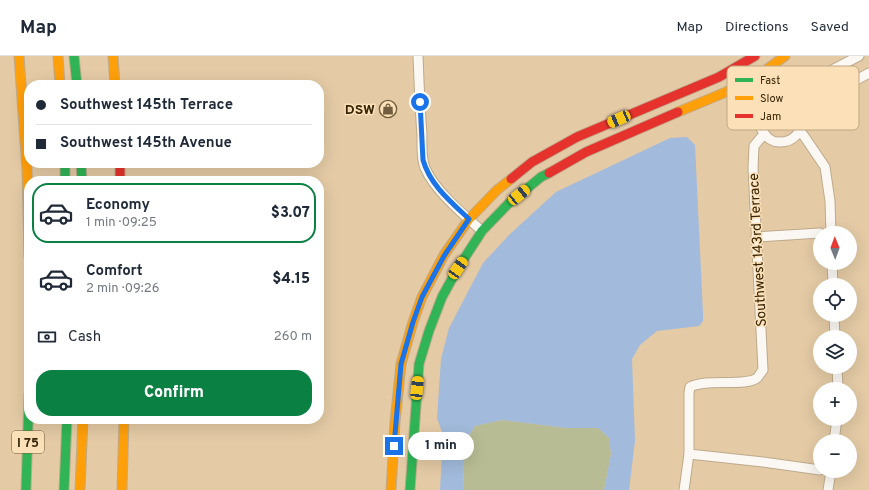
<!DOCTYPE html>
<meta charset="utf-8">
<style>
:root{--surface:#fff;--page:#f2f2f3;--text:#1f2937;--muted:#747a83;--line:#e0e1e3;--accent:#0b8043}
body{margin:0;font-family:Overpass,sans-serif;background:var(--page);color:var(--text);height:100vh;display:flex;flex-direction:column;font-size:15px;white-space:nowrap}
*{box-sizing:border-box;margin:0}
p{font-size:13px;color:var(--muted)}
.icon{flex:none;width:22px;height:22px;fill:none;stroke:currentColor;stroke-width:2;stroke-linecap:round;stroke-linejoin:round}
.map{position:relative;flex:1;overflow:hidden}
.side{position:absolute;left:24px;top:120px;width:300px;height:248px;display:flex;flex-direction:column;background:var(--surface);border-radius:16px;box-shadow:0 4px 16px #0002}
.side>*{flex:none}
.top-card{position:absolute;left:24px;top:24px;width:300px;height:88px;border-radius:16px;box-shadow:0 4px 16px #0002;display:grid;align-content:center;height:88px;padding:0 12px;background:var(--surface)}
.needle{width:26px;rotate:359deg}
.controls{position:absolute;left:813px;top:170px;display:grid;gap:8px}
.controls a{display:grid;place-items:center;width:44px;height:44px;border-radius:50%;background:var(--surface);box-shadow:0 4px 16px #0002;font-size:20px}
.end{position:absolute;width:18px;height:18px;margin:-9px;border:5px solid #1a73e8;background:#fff;box-shadow:0 0 0 2px #fff}
.from{border-radius:50%}
.bubble{position:absolute;height:28px;border-radius:14px;background:var(--surface);box-shadow:0 4px 16px #0002;font-size:13px;font-weight:800;line-height:28px;text-align:center}
.car{position:absolute;width:12px;height:24px;margin:-12px -6px;border-radius:5px;box-shadow:0 0 3px 1px #0007;background:linear-gradient(#f5c518 24%,#345 0 40%,#f5c518 0 76%,#345 0 86%,#f5c518 0)}
.top-card b{display:flex;align-items:center;gap:14px;height:38px;font-size:15px}
.top-card b+b{border-top:1px solid var(--line)}
.top-card i{width:10px;height:10px;background:var(--text)}
ul{padding:7px 0 0;list-style:none}
li{display:flex;align-items:center;gap:12px;height:60px;margin:0 8px 6px;padding:0 4px;border:2px solid transparent;border-radius:16px}
li div{flex:1}
li b{display:block;font-size:15px}
li em{font-style:normal;font-weight:800}
li.on{border-color:var(--accent)}
li>.icon{width:36px;height:36px;stroke-width:1.5}
.pay{display:flex;align-items:center;gap:10px;height:44px;padding:0 12px;font-size:15px}
.pay p{margin-inline-start:auto}
.primary-button{display:flex;gap:8px;margin-top:auto;padding:8px 12px}
.primary-button a{flex:1;height:46px;border-radius:16px;background:var(--accent);color:#fff;font-size:16px;font-weight:800;line-height:46px;text-align:center}
header{display:flex;align-items:center;gap:24px;box-sizing:border-box;height:56px;padding:0 20px;background:var(--surface);border-bottom:1px solid var(--line)}
header strong{font-size:19px}
nav{display:flex;gap:22px;margin-inline-start:auto;font-size:14px}
.map>svg:first-child{display:block}
</style>
<header>
<strong>Map</strong>
<nav><a>Map</a><a>Directions</a><a>Saved</a></nav>
</header>
<div class="map">
<svg width="869" height="434" viewBox="0 0 869 434">
<rect width="100%" height="100%" fill="#e4caa5"/>
<path fill="#b7bc94" d="M502,364L566,372H598L609,382L611,398L604,434H463L465,386L475,370Z"/>
<path fill="#a2badb" d="M687,81L695,89L703,258V265L699,270L657,275L640,289L632,303L635,385L629,434H604L611,398L609,382L598,372H566L502,364L475,370L465,386L463,434H440L443,379L437,362L441,303L449,272L483,207L510,178L556,136L670,82Z"/>
<g fill="none" stroke-linecap="round" stroke-linejoin="round">
<defs>
<g id="street">
<path d="M418,0C419,26 420,53 422,79C422,90 421,102 425,112C435,135 464,159 482,175"/>
<path d="M781,37C811,41 809,87 779,86C773,86 767,82 764,77C752,61 762,41 781,37Z"/>
<path d="M791,40L805,28L859,0"/>
<path d="M803,58L814,47L869,17"/>
<path d="M800,75L804,80L825,111L830,145L831,177"/>
<path d="M756,181L820,177"/>
<path d="M832,207L833,229"/>
<path d="M834,259L835,281"/>
<path d="M837,311L838,333"/>
<path d="M834,385L837,363"/>
<path d="M689,398L763,406L820,414"/>
<path d="M684,434L689,398V337L690,331C706,322 746,331 757,322C759,320 761,316 763,314L753,112L754,90L764,78"/>
<path d="M828,434L831,415"/>
</g>
<g id="fast">
<path d="M74,0L77,29"/>
<path d="M65,107V125"/>
<path d="M81,107L82,125"/>
<path d="M26,434L29,338"/>
<path d="M64,434L67,363"/>
<path d="M410,434L419,308L429,275L442,241L458,212L482,175L508,148L541,121L549,117"/>
</g>
<g id="slow">
<path d="M19,0L27,114L29,201"/>
<path d="M58,0L60,29"/>
<path d="M113,0L115,29"/>
<path d="M678,56L726,36L766,14L785,0"/>
<path d="M80,434L83,363"/>
<path d="M122,434L124,363"/>
<path d="M391,434L395,366L401,308L413,266L422,241L444,199L469,163L497,134L511,123"/>
</g>
<g id="jam">
<path d="M120,107V125"/>
<path d="M549,117L586,96L678,56"/>
<path d="M511,123L532,106L577,81L719,21L755,0"/>
</g>
</defs>
<use href="#street" stroke="#beaa8c" stroke-width="11"/>
<use href="#fast" stroke="#beaa8c" stroke-width="11"/>
<use href="#slow" stroke="#beaa8c" stroke-width="11"/>
<use href="#jam" stroke="#beaa8c" stroke-width="11"/>
<use href="#street" stroke="#fbf7f2" stroke-width="9"/>
<use href="#fast" stroke="#30b455" stroke-width="9"/>
<use href="#slow" stroke="#ff9f0a" stroke-width="9"/>
<use href="#jam" stroke="#e5322d" stroke-width="9"/>
</g>
<g fill="none" stroke-linecap="round" stroke-linejoin="round">
<path stroke="#1a73e8" stroke-width="5" d="M394,390L401,308L413,266L422,241L444,200L469,163C451,146 430,129 423,104L420,46"/>
</g>
<defs>
<symbol id="shop-ring" viewBox="-11 -11 22 22"><circle r="9.5" fill="#fce0b8" stroke="#725e3e" stroke-width="1.5"/><path d="M-5-2.5h2.3a2.7 3.5 0 0 1 5.4 0H5L5.5 6h-11ZM-1.5-2.5h3a1.5 2.3 0 0 0-3 0Z" fill="#725e3e"/></symbol>
</defs>
<g fill-rule="evenodd">
<use href="#shop-ring" x="378" y="43" width="20" height="20"/>
</g>
<g text-anchor="middle" stroke-width="3" stroke-linejoin="round" paint-order="stroke">
<rect fill="#fce0b8" stroke="#715c3b" stroke-width="1" x="12" y="375" width="32" height="22" rx="3"/>
<g font-size="13" font-weight="bold" fill="#352406">
<text x="28" y="391">I 75</text>
</g>
<g font-size="14" font-weight="bold" fill="#352406" stroke="#fce0b8" text-anchor="end">
<text x="375" y="58">DSW</text>
</g>
<g font-size="14" fill="#352406" stroke="#fce0b8">
<text transform="translate(757 194) rotate(-93)" y="5">Southwest 143rd Terrace</text>
</g>
</g>
<rect x="727" y="10" width="132" height="64" rx="6" fill="#fce0b8" stroke="#c0a883" stroke-width="1"/>
<rect x="735" y="22" width="18" height="4" fill="#30b455"/>
<rect x="735" y="40" width="18" height="4" fill="#ff9f0a"/>
<rect x="735" y="58" width="18" height="4" fill="#e5322d"/>
<g font-size="11" fill="#352406">
<text x="760" y="28">Fast</text>
<text x="760" y="46">Slow</text>
<text x="760" y="64">Jam</text>
</g>
</svg>
<div class="controls">
<a><svg class="needle" viewBox="-14 -14 28 28"><path d="M0-13l5 13h-10z" fill="#e53935"/><path d="M0 13l5-13h-10z" fill="#747a83"/></svg></a>
<a><svg class="icon" aria-label="locate" viewBox="0 0 24 24"><circle cx="12" cy="12" r="6"/><path d="M12 2v4M12 18v4M2 12h4M18 12h4"/></svg></a>
<a><svg class="icon" aria-label="layers" viewBox="0 0 24 24"><path d="M12 4l9 5-9 5-9-5zM3 14l9 5 9-5"/></svg></a>
<a>+</a>
<a>−</a>
</div>
<i class="end from" style="left:420px;top:46px"></i>
<i class="end" style="left:394px;top:390px"></i>
<div class="bubble" style="left:408px;top:376px;width:66px">1 min</div>
<i class="car" style="left:619px;top:63px;rotate:247deg"></i>
<i class="car" style="left:519px;top:139px;rotate:51deg"></i>
<i class="car" style="left:458px;top:212px;rotate:34deg"></i>
<i class="car" style="left:417px;top:332px;rotate:6deg"></i>
<div class="top-card">
<b><i class="from"></i>Southwest 145th Terrace</b>
<b><i></i>Southwest 145th Avenue</b>
</div>
<section class="side">
<ul>
<li class="on"><svg class="icon" aria-label="car" viewBox="0 0 24 24"><path d="M5 17H2v-5l4-1 3-4h7l3 4 3 1v5h-3M9 17h6M6 11h13"/><circle cx="7" cy="17" r="2"/><circle cx="17" cy="17" r="2"/></svg><div><b>Economy</b><p>1 min · 09:25</p></div><em>$3.07</em></li>
<li><svg class="icon" aria-label="car" viewBox="0 0 24 24"><path d="M5 17H2v-5l4-1 3-4h7l3 4 3 1v5h-3M9 17h6M6 11h13"/><circle cx="7" cy="17" r="2"/><circle cx="17" cy="17" r="2"/></svg><div><b>Comfort</b><p>2 min · 09:26</p></div><em>$4.15</em></li>
</ul>
<div class="pay"><svg class="icon" aria-label="cash" viewBox="0 0 24 24"><path d="M3 7h18v10H3z"/><circle cx="12" cy="12" r="2"/></svg>Cash<p>260 m</p></div>
<div class="primary-button"><a>Confirm</a></div>
</section>
</div>
